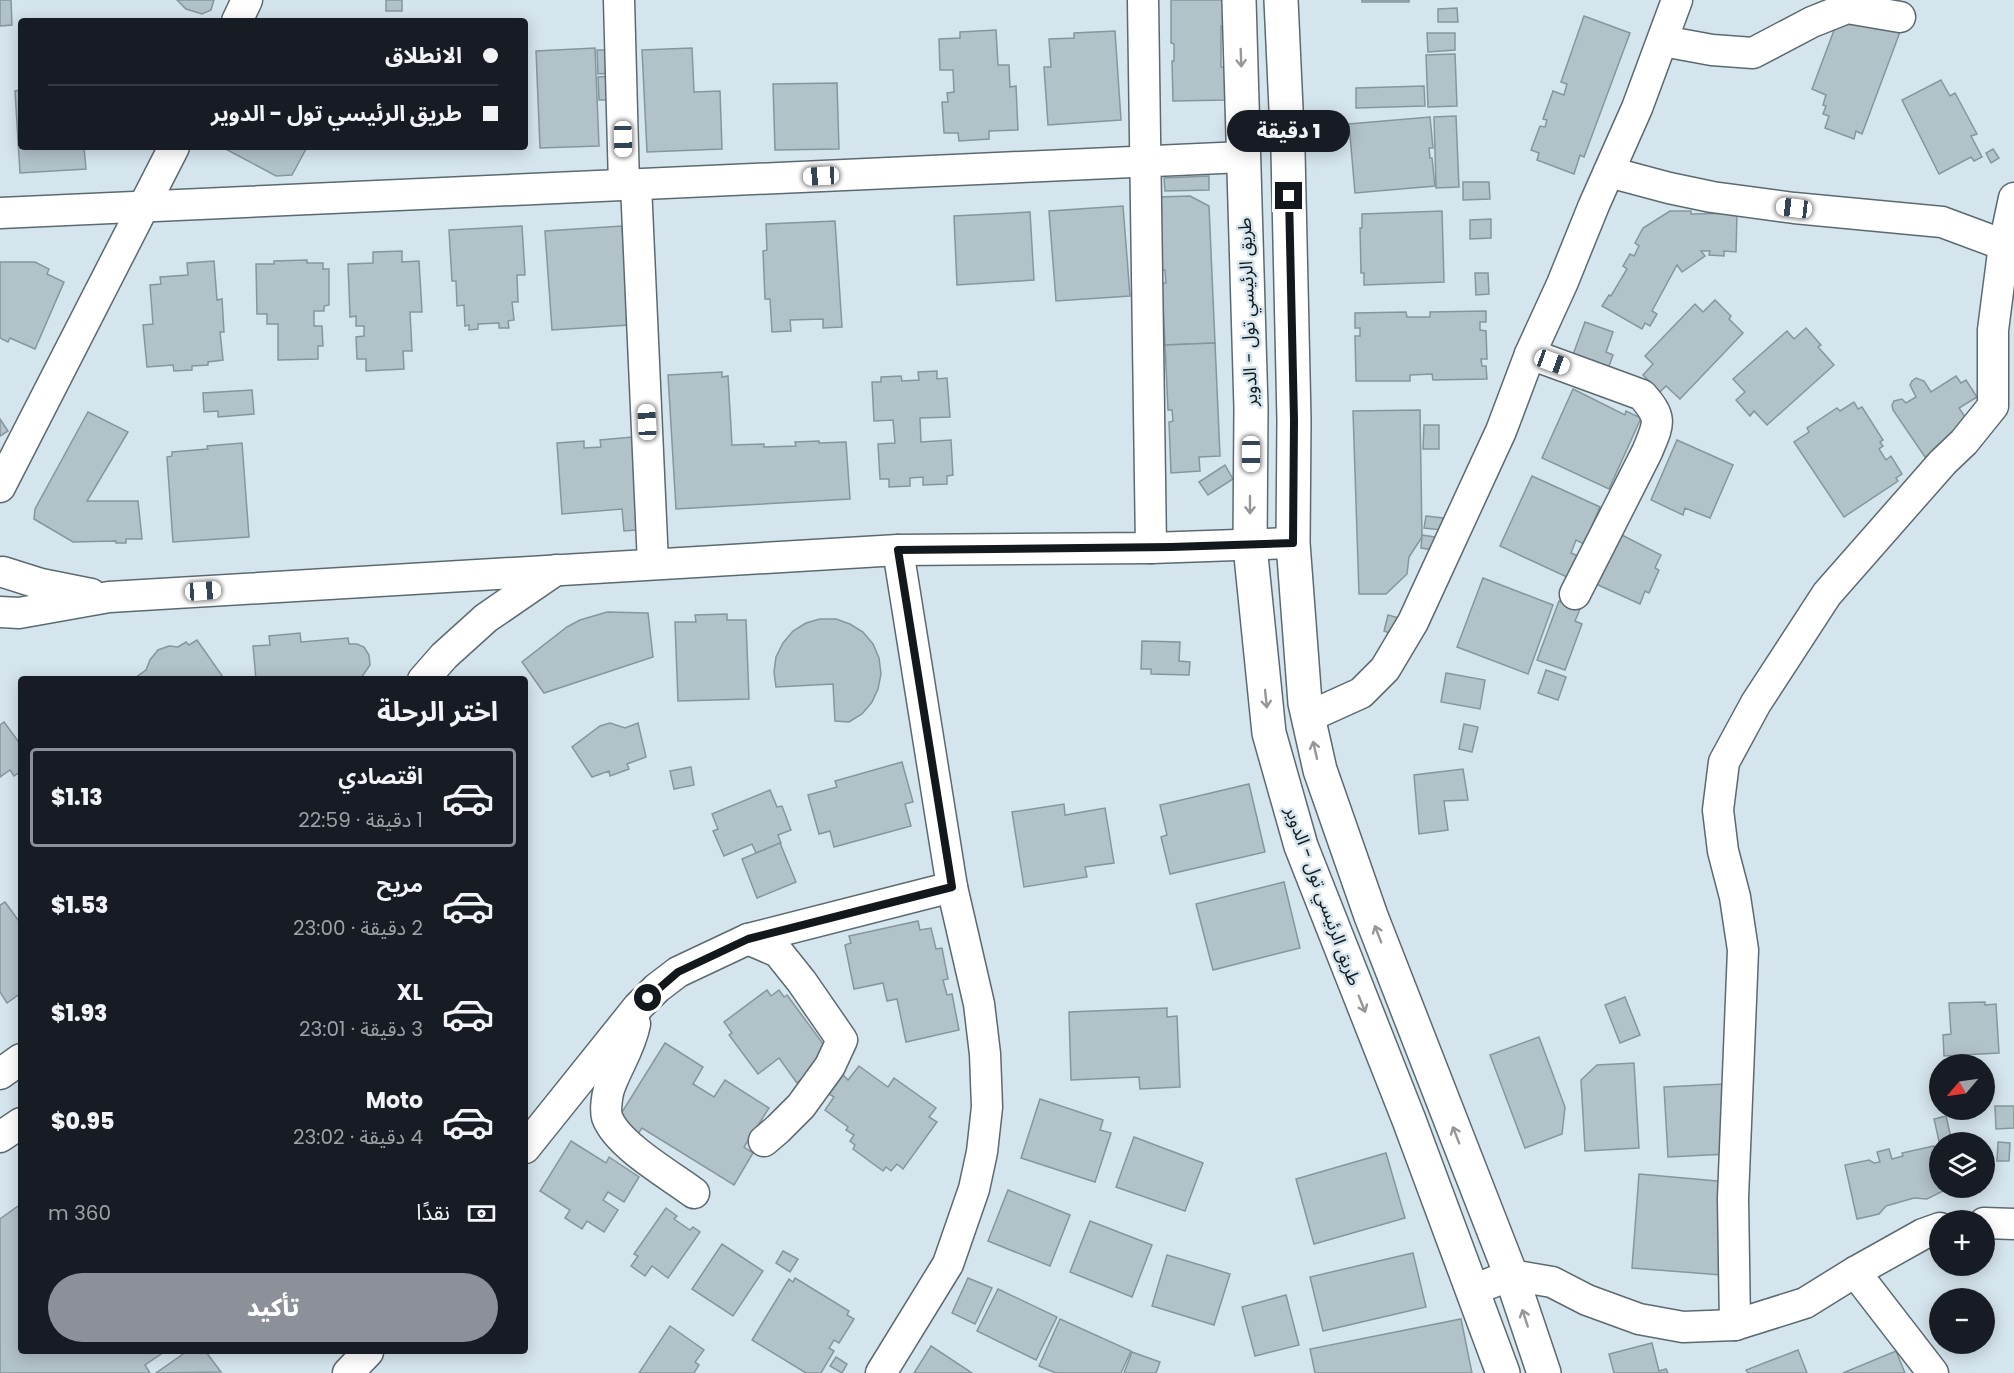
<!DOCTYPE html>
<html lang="ar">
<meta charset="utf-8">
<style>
:root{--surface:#171b24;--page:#20242c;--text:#f1f3f6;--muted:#9ea1a6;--line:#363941;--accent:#8c9099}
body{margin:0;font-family:Poppins,"Noto Sans Arabic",sans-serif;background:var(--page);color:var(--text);direction:rtl;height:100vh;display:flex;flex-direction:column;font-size:22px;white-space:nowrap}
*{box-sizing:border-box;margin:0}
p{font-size:20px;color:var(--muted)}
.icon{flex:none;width:33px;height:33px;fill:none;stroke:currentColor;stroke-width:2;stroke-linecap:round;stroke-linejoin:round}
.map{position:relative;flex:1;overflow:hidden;direction:ltr}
.details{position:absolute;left:18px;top:676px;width:510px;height:678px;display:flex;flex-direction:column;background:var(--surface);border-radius:6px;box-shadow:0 3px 15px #0003;direction:rtl}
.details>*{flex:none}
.top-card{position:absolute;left:18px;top:18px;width:510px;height:132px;border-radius:6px;box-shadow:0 3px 15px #0003;direction:rtl;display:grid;align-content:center;height:132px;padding:0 30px;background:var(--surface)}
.needle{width:39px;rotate:241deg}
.tools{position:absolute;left:1929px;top:1054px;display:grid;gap:12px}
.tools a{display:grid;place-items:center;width:66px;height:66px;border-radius:50%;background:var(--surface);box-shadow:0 3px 15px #0003;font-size:30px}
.end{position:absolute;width:27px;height:27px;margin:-14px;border:8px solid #12181b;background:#fff;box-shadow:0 0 0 3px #fff}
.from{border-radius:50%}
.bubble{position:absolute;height:42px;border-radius:21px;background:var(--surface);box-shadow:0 3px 15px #0003;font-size:20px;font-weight:800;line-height:42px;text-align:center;direction:rtl}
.car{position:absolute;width:18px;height:36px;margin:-18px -9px;border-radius:8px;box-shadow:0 0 4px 2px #0007;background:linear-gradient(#fff 24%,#345 0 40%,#fff 0 76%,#345 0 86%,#fff 0)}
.top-card b{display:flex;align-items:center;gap:21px;height:57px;font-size:22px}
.top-card b+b{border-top:2px solid var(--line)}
.top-card i{width:15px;height:15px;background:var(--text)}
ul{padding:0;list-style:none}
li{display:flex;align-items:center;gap:18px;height:99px;margin:0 12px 9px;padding:0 18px;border:3px solid transparent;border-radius:6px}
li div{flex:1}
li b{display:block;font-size:22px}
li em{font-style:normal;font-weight:800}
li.on{border-color:var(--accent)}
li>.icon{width:54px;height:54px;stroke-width:1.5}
h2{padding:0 30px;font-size:27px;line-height:72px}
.pay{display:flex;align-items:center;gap:15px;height:66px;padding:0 30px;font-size:22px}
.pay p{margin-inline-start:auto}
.action{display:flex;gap:12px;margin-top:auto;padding:12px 30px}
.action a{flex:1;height:69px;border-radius:36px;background:var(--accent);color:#fff;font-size:24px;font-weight:800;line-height:69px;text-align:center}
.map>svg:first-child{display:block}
</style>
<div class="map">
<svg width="2014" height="1373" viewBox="0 0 2014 1373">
<rect width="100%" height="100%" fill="#d5e5ed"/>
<g fill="#b2c2c9" stroke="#86969d" stroke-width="1.5">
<path d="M0,0H11L12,25L0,26Z"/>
<path d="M177,0H214L211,10L202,14L186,9Z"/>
<rect x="386" y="0" width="16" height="11"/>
<path d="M1171,0H1226V26H1221V67H1227V100L1173,101L1172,61H1174V44L1171,43Z"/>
<rect x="1362" y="0" width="47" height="2"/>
<path d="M1457,8L1458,22H1438V9Z"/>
<path d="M1584,16L1630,33L1584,157L1580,155L1574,174L1537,160L1539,153L1531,150L1540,126L1545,127L1547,120L1543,119L1553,91L1564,95L1567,84L1561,82Z"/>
<path d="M1856,16L1900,32L1862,134L1856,131L1854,139L1825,128L1829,116L1823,114L1826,106L1823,105L1826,95L1812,89L1839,17Z"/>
<path d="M996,30L998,65H1009L1010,87L1016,86L1018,130L989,131V139L959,141L958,133H944L942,102H948L947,93L954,92L953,70H940L939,39L960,38V32Z"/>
<path d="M1115,31L1121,120L1048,125L1044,67H1051L1049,39L1074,38V33Z"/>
<path d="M1427,33H1455V50L1428,52Z"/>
<path d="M595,48L599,146L540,148L536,51Z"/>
<path d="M692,48L694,92L720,91L722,149L647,152L642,50Z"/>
<path d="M597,50H611L612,73L598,74Z"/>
<path d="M1455,54L1457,106L1428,107L1426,55Z"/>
<path d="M612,76L613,100H599L598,77Z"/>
<path d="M1941,80L1950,96L1955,93L1977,134L1971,136L1982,157L1974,161L1971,157L1939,174L1902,100Z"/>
<path d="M837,83L839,149L775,150L773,84Z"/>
<path d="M1424,86L1425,106L1356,108V88Z"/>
<path d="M21,90V147H84L86,169L20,173L15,91Z"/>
<path d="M1456,116L1459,187L1436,188L1434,117Z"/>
<path d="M1430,117L1433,148H1429L1430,158H1432L1435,186L1355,193L1349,124Z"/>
<path d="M222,147H307L292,175L276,176Z"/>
<path d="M1993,149L1999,158L1991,163L1986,153Z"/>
<path d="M1209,176V190L1165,191L1164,178Z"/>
<path d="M1463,182H1489L1490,199L1463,200Z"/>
<path d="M1190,196L1209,206L1215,343L1165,345L1162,283H1166L1165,270H1161L1158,197Z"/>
<path d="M1123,206L1130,296L1056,301L1049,211Z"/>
<path d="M1442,211L1444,282L1364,285V273H1361L1360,228H1362V214Z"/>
<path d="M1670,211H1691V214L1737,213L1736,252L1724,251V256L1709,255L1710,251H1701L1705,256L1682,272L1677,265L1652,311L1657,314L1650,326L1645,323L1642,329L1602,306L1609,295L1611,296L1627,269L1623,266L1630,254L1634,256L1639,246L1635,243L1643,228Z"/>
<path d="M1030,212L1034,280L957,285L954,216Z"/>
<path d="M1491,219V238L1470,239V220Z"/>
<path d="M835,221L842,327L823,328V319L790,320L791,331L772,332L770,299H765L763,251L767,250L766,224Z"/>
<path d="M522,226L525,275H517L518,302H512L514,320L508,321L509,328H499V323L478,324V329L469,330V325L465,326L464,305L457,306L456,281H452L449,230Z"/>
<path d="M622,226L629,325L552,330L545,231Z"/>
<path d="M402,251V262L419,261L422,312H410L412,351H403L404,369L366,371V359H357L356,337L364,336V326H356V316L350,317L348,264L373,263V252Z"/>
<path d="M307,260V263H323V269H329V305L324,306V311H314V326H322L323,346H318V359L278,360V324H267V314H257L256,264H274V261Z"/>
<path d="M214,261L217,300L222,299L224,332H220L223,360L208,362V365L192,366V370L174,371L173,365L147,367L143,325L153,324L150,285L161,284L160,277L188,275L187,263Z"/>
<path d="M0,262H35L49,269L47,274L64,282L35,349L10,338L8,342L0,338Z"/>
<path d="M1475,273H1488L1489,294L1476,295Z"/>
<path d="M1715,300L1731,316L1729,319L1743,333L1680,399L1666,386L1660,392L1643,375L1653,364L1645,356L1695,304L1703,312Z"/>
<path d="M1486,311V322H1480V330L1486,331L1487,359H1481L1482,366H1486L1487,379L1433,380L1432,374L1410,375V381H1356L1355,336H1360V328H1355V313L1406,312L1407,317H1430V312Z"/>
<path d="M1585,322L1613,332L1606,352L1613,355L1606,375L1571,360Z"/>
<path d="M1806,328L1821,345L1818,347L1834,365L1767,425L1754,411L1750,416L1736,400L1745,392L1733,379L1787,331L1794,339Z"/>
<path d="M1215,343L1220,456L1199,457L1200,471L1171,473L1169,422L1173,421L1172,410H1168L1165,345Z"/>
<path d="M937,371V379L947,378L950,417L920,418L921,442L951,440L953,475L947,476V484L923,485V477L910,478V486L889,487V479H880L878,444L895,443L893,420L874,421L872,382H881V377L901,376L902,381L919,380L918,372Z"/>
<path d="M722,372V377L728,376L732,445L764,444V447L796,446L795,442L819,441V443L846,442L850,499L676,509L668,375Z"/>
<path d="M1956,376L1961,383L1966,380L1977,397L1959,408L1971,426L1925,457L1893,410L1892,405L1894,401L1902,399L1906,403L1916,397L1910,385L1912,381L1916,378L1924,381L1931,392Z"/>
<path d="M1573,389L1625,415L1626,411L1641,418L1609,489L1542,458Z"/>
<path d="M252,390L254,414L218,417V411L204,412L203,393Z"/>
<path d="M1854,402L1858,409L1862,407L1883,440L1880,442L1883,446L1879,449L1886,460L1891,456L1902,474L1896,478L1898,481L1844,517L1794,442L1809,432L1807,428L1837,408L1840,411Z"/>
<path d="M1420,410L1422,537L1409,557L1407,574L1386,594H1359L1353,411Z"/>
<path d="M88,412L128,432L87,501H138L142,539H126V543H116V541L73,542L34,519L35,509Z"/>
<path d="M0,419L8,431L0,436Z"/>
<path d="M1424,425H1439V449H1423Z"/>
<path d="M632,437L638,503L649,529L624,531L622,509L562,514L557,443L584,441V448L601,447L600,440Z"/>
<path d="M1677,440L1733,465L1710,518L1685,508L1683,515L1651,500Z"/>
<path d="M242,443L249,537L173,542L167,457L172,456V452L208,449L207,446Z"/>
<path d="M1225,465L1233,479L1208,495L1199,482Z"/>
<path d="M1532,476L1600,507L1584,544L1576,540L1571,553L1578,556L1569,578L1500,546Z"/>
<path d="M1426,516L1443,518L1442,530L1424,528Z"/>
<path d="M1618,533L1661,555L1655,568L1659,570L1649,593L1645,591L1640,604L1596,584Z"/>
<path d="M1422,535L1441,538L1440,551L1421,548Z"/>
<path d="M1483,578L1553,605L1528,674L1457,647Z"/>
<path d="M1559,601L1580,609L1575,621L1582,624L1565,670L1537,660Z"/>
<path d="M607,612L648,613L653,657L544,693L522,662L567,627L580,620Z"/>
<path d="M727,614V620H746L749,699L678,701L675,622H696L695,615Z"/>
<path d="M1388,615L1403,619L1398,636L1384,631Z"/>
<path d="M820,619H836L850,624L863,632L873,644L879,658L881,674L878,689L872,702L862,714L849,722L835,721L833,684L776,687L774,672L776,657L783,643L793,631L806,623Z"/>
<path d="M300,633L301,642L348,638L349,644H357L364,647L369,655L370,665L361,678L363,680H256L253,646L270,645L269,636Z"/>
<path d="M197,640L223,677L219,680H132L146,670L150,660L158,650L169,646L178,647L186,642L189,645Z"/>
<path d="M1142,641L1180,642L1179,661L1190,662L1189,675L1151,674V669H1141Z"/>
<path d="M1546,670L1566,677L1558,700L1538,693Z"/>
<path d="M1446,673L1485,680L1480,709L1441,702Z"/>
<path d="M4,722L21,745V771L14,776L10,770L0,777V725Z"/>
<path d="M610,723L625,728L638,723L646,757L627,764L629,769L610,776L609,771L592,777L572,747L600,726Z"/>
<path d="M1464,724L1478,727L1472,752L1459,749Z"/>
<path d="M902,762L913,802L905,804L911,826L834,847L830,831L819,834L808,795L837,787L835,781Z"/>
<path d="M691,767L694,785L674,789L670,771Z"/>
<path d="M1463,769L1468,800L1444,801L1448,830L1419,834L1414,775Z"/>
<path d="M1249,784L1265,852L1170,874L1161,837L1167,835L1160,805Z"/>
<path d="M770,790L777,807L782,806L791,830L778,835L781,843L756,853L752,844L724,856L713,831L718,829L712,814Z"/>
<path d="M1064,804L1065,815L1105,808L1114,863L1085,867L1087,877L1024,887L1012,812Z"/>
<path d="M780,843L796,882L757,898L742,859Z"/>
<path d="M1284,882L1300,948L1213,970L1196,904Z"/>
<path d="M5,902L21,924V993L7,1003L0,992V905Z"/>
<path d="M918,921L920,930L931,928L936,949L942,948L948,979L943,980L947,995L952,994L959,1030L906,1042L897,999L887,1001L883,983L854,989L845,945L851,943L849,936Z"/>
<path d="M767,990L771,996L779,990L784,997L787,995L832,1056L797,1083L779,1058L758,1074L729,1035L732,1033L724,1022Z"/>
<path d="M1625,997L1640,1035L1620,1043L1605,1005Z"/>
<path d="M1985,1002V1005L1996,1004L1999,1053L1944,1056L1943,1035L1951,1034L1949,1003Z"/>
<path d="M1167,1008V1017L1177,1016L1180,1087L1140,1089L1139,1077L1071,1080L1069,1012Z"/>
<path d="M1539,1037L1565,1107L1562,1134L1525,1148L1490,1055Z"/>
<path d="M665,1043L703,1067L693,1084L714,1097L725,1080L769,1108L744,1147L753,1153L734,1185L642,1128L635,1138L614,1125Z"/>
<path d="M1634,1063L1639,1148L1585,1151L1581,1080L1597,1065Z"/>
<path d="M859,1066L888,1087L894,1078L936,1108L929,1117L937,1122L903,1169L897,1164L891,1171L886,1167L883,1171L853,1149L855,1145L850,1141L854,1135L846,1130L848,1127L825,1110L834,1097L829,1094L843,1075L848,1080Z"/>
<path d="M1725,1084L1728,1154L1668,1157L1664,1087Z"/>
<path d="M1040,1099L1103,1120L1100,1130L1111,1133L1095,1182L1021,1158Z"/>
<path d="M1995,1106H2014V1128L1996,1129Z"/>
<path d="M1946,1116L1951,1138L1939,1141L1934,1119Z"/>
<path d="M1134,1137L1203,1163L1185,1211L1116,1187Z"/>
<path d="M571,1141L606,1163L609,1157L639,1177L624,1202L608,1192L603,1200L618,1210L604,1232L587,1221L582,1229L565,1218L570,1210L540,1191Z"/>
<path d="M1998,1142L2010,1143L2009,1161H1997Z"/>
<path d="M1934,1146L1940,1168V1188H1944L1945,1190L1927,1199L1914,1198L1886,1206L1879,1214L1857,1219L1845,1165L1869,1160L1874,1163L1880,1162L1877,1152L1889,1149L1892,1159L1903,1156L1902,1153Z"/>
<path d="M1386,1153L1405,1218L1314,1244L1296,1179Z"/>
<path d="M1639,1174L1728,1182L1721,1275L1632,1268Z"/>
<rect x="1963" y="1188" width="17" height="4"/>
<path d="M1008,1190L1070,1215L1050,1266L988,1241Z"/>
<path d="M21,1204V1352H164L145,1365L150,1373H0V1219Z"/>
<path d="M666,1208L677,1216L674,1219L690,1230L693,1227L700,1232L668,1278L652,1266L645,1276L631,1266L638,1256L634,1254Z"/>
<path d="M1090,1221L1152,1245L1132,1297L1070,1272Z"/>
<path d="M722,1244L763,1271L733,1316L692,1289Z"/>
<path d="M783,1251L798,1259L790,1272L776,1263Z"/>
<path d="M1413,1253L1426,1307L1323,1331L1310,1277Z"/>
<path d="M1167,1255L1230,1274L1214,1325L1152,1306Z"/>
<path d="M795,1278L849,1311L847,1315L854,1319L839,1343L834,1340L829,1348L834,1351L821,1373H806L752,1340L789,1279L793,1282Z"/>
<path d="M968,1278L992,1288L975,1324L952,1313Z"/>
<path d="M998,1289L1057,1317L1036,1360L977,1331Z"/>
<path d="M1286,1295L1299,1345L1255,1356L1242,1307Z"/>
<path d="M1060,1319L1131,1351L1121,1373H1056L1039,1366Z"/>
<path d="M1461,1319L1472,1373H1315L1310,1349Z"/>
<path d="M670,1326L704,1350L695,1362L699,1365L694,1373H639Z"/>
<path d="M1652,1343L1659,1371L1666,1369L1668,1373H1614L1609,1354Z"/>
<path d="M931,1346L972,1373H914Z"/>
<path d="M1798,1350L1807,1373H1748L1746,1370Z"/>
<path d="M1896,1351L1905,1373H1843Z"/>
<path d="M186,1352H206L221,1372L156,1373Z"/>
<path d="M1132,1352L1160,1362L1156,1373H1124Z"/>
<path d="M836,1357L847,1364L842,1373L830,1366Z"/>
</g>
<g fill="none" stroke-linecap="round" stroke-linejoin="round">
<defs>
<g id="minor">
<path d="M619,0L624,185"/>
<path d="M1143,0L1151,548"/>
<path d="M237,21L247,0"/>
<path d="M1663,41L1712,50L1753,53L1812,22L1847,8L1900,17"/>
<path d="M1609,172L1669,188L1712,197L1794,208L1942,222L2004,245"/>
<path d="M636,185L653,564"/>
<path d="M0,213L1243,157"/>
<path d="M1530,354L1642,395C1663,419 1659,423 1647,452L1575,594"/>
<path d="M0,487L174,147"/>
<path d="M3,572L41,584L91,594"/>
<path d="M0,612L19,613L109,597L898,550L1151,548L1293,543"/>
<path d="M423,680L444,656L486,618L556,570"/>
<path d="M1308,717L1361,693L1385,669L1413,622L1501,431L1530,354L1562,284L1594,205L1637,108L1677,0"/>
<path d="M748,939L778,952L802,982L842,1040L830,1066L801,1106L778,1129L764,1141"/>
<path d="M635,1024C630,1049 617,1066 609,1089C607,1096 605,1110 607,1117C617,1145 670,1175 694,1193"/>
<path d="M0,1074L21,1059"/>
<path d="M0,1137L21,1123"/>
<path d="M525,1148L638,1007L657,988L678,972L748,939L952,887"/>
<path d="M1984,1223L2014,1224"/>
<path d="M1855,1272L1933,1373"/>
<path d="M1473,1290L1511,1275L1552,1282L1587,1300L1639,1319L1683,1327L1735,1325L1805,1303L1855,1272L1923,1234L1940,1228"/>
<path d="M1735,1325L1733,1198L1743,950L1735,897L1723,851L1718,810L1724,762L1756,703L1827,594L1943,462L1964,442L1993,406V330L2004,245L2014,198"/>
<path d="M348,1373L368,1352"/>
<path d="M881,1373L948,1264L974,1189L982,1152L987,1107L985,1054L979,1004L952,887L898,550"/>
</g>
<g id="major">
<path d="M1239,0L1251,408L1250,546L1269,733L1301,846L1409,1120L1503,1373"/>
<path d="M1281,0L1288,152L1294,420L1293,543L1305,703L1320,770L1371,916L1511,1275L1544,1373"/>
</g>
</defs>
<use href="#minor" stroke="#5b6a70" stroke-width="33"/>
<use href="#major" stroke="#5b6a70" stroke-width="36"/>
<use href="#minor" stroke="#fff" stroke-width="30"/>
<use href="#major" stroke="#fff" stroke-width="33"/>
</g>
<defs><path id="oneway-shaft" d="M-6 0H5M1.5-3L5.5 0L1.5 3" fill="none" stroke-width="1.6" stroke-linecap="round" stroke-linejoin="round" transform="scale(1.5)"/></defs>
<g stroke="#949798">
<use href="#oneway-shaft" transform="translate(1241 58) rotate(88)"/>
<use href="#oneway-shaft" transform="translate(1250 505) rotate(90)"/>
<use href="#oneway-shaft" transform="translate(1266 699) rotate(84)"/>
<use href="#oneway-shaft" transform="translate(1315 750) rotate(-103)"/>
<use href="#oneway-shaft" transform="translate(1378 934) rotate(-111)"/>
<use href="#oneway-shaft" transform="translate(1362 1004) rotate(68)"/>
<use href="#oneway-shaft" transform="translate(1456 1135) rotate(-111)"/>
<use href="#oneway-shaft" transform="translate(1525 1318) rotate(-108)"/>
</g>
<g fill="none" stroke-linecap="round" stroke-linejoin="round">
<path stroke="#12181b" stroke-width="8" d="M648,998L678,972L748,939L952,887L898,550L1171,547L1293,543L1294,420L1289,196"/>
</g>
<g text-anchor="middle" stroke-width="5" stroke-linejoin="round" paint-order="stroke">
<g font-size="18" fill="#12181b" stroke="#d5e5ed">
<text transform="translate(1248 312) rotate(-92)" y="6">طريق الرئيسي تول - الدوير</text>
<text transform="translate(1323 896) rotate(70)" y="6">طريق الرئيسي تول - الدوير</text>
</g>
</g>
</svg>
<div class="tools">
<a><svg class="needle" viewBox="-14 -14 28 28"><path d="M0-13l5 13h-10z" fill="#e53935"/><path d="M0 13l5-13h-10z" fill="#9ea1a6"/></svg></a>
<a><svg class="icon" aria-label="layers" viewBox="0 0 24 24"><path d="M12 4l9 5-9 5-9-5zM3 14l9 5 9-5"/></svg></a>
<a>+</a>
<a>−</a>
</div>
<i class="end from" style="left:648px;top:998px"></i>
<i class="end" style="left:1289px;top:196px"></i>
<div class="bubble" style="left:1227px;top:110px;width:123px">1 دقيقة</div>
<i class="car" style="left:623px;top:139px;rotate:179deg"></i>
<i class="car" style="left:821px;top:176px;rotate:267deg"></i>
<i class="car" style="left:1794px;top:208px;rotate:277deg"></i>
<i class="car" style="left:1552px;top:362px;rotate:110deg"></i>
<i class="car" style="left:647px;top:422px;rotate:357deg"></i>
<i class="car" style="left:1251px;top:454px;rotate:180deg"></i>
<i class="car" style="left:203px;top:591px;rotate:86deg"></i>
<div class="top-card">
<b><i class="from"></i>الانطلاق</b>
<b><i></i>طريق الرئيسي تول - الدوير</b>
</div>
<section class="details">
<h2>اختر الرحلة</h2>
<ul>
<li class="on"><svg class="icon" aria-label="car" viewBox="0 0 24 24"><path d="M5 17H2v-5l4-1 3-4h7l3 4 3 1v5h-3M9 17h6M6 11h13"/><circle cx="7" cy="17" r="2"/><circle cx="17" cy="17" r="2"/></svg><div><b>اقتصادي</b><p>1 دقيقة · 22:59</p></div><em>$1.13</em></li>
<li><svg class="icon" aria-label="car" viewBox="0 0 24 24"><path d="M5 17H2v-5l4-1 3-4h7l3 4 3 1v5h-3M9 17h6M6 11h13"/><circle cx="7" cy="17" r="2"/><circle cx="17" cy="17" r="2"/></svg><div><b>مريح</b><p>2 دقيقة · 23:00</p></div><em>$1.53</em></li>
<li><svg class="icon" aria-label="car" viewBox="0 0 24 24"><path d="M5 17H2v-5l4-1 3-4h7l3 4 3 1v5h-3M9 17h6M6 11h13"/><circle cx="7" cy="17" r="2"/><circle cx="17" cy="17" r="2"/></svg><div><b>XL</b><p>3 دقيقة · 23:01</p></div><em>$1.93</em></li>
<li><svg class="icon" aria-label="car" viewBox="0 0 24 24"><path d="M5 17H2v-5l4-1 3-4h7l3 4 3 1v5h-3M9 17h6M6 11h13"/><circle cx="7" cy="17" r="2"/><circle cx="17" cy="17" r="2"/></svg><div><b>Moto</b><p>4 دقيقة · 23:02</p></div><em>$0.95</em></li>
</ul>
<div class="pay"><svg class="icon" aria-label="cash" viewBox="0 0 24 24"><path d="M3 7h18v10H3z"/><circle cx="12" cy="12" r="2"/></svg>نقدًا<p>360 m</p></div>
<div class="action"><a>تأكيد</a></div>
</section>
</div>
